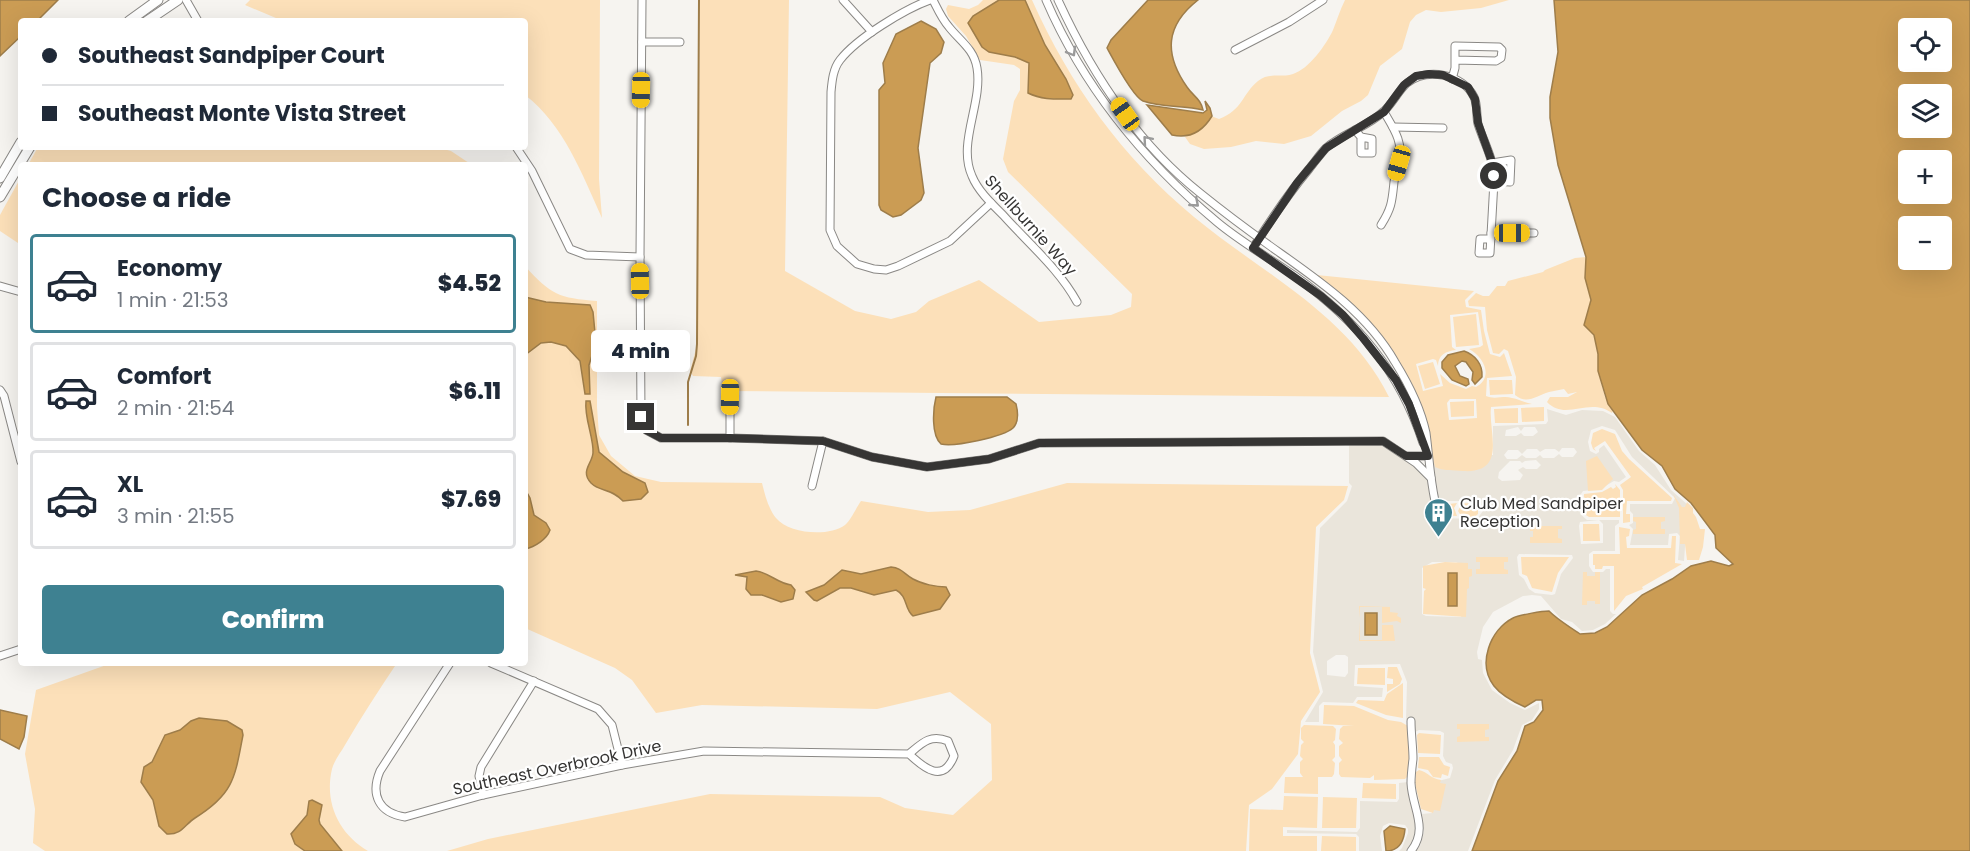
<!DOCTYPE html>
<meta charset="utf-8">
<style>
:root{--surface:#fff;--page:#f6f6f7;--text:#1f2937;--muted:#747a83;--line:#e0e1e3;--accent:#3e8191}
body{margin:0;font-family:Poppins,sans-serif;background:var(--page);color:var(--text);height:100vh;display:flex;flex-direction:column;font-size:22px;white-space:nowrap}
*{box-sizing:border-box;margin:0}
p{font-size:20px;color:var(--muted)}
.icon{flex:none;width:33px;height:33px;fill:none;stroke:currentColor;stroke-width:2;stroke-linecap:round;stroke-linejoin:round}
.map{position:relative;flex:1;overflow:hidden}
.side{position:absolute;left:18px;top:162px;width:510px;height:504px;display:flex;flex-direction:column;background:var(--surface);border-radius:6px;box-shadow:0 6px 24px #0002}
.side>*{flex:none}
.banner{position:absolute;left:18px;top:18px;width:510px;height:132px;border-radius:6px;box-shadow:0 6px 24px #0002;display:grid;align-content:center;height:132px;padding:0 24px;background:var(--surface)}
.buttons{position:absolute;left:1898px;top:18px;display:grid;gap:12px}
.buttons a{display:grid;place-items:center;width:54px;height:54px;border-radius:6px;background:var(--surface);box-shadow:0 6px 24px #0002;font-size:30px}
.end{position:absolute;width:27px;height:27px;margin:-14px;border:8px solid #363534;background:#fff;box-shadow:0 0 0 3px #fff}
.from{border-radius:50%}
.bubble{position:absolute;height:42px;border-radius:6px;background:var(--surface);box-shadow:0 6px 24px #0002;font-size:20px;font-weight:800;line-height:42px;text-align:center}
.car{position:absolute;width:18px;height:36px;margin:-18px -9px;border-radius:8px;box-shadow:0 0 4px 2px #0007;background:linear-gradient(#f5c518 24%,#345 0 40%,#f5c518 0 76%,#345 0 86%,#f5c518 0)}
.banner b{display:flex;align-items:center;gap:21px;height:57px;font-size:22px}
.banner b+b{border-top:2px solid var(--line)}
.banner i{width:15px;height:15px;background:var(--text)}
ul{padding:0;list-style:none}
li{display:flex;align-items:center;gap:18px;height:99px;margin:0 12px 9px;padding:0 12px;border:3px solid var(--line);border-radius:6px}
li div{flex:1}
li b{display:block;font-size:22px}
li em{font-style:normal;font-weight:800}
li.on{border-color:var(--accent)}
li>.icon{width:54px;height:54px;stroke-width:1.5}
h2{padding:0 24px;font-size:27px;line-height:72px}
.cta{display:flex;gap:12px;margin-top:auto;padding:12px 24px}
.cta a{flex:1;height:69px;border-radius:6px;background:var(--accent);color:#fff;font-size:24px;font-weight:800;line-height:69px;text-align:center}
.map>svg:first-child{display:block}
</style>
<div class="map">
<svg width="1970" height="851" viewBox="0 0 1970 851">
<rect width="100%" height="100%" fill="#f6f4f0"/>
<g fill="#eae5db" fill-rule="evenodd">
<path d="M1547,409L1566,415L1582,410L1603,411L1615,417L1639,451L1655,465L1671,490L1688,505L1684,561L1678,560L1680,536L1677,533L1669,534L1668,545H1630L1633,529L1629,525L1633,523V514L1630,511V504H1672L1675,498L1632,457L1615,430L1602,426L1591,430L1588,442L1590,451L1596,454L1599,452V449L1604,445L1626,477L1619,482L1614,481L1600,489L1583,491L1579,497L1580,514L1587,520H1619V523L1615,526V551H1593L1589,554V566L1593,572H1603L1606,569H1610V611L1613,614H1616L1605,624L1593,630L1582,631L1572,622L1561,619L1541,596L1532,595L1523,596L1493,612L1483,627L1477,652L1478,659L1482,660L1483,673L1492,690L1510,703L1525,710L1539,703V709L1532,720L1522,725L1513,750L1495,780L1468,851H1416L1420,846L1424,832L1422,814L1432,813L1438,781L1450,778L1453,768L1452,764L1446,762L1443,756L1444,733L1440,731L1419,730L1415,732L1414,718L1406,720L1407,682L1400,664L1355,665L1354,686L1383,688L1382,697H1357L1353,703L1323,702L1319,706V722H1305L1323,692L1313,652L1320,528L1347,501L1352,486L1349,483V444H1382L1414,466L1427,479L1432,502L1428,505V512L1435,518L1477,519L1483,511L1480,501H1439L1432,455H1493V426L1546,424L1548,421ZM1518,427L1521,431L1524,427H1535L1538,432L1533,436H1524L1521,433L1516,436H1505L1506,430ZM1562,448H1574L1577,452L1573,457H1562L1559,454L1554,458H1543L1540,455L1536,458H1526L1522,455L1517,459H1507L1504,455L1508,450H1518L1522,454L1527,449H1537L1540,452L1545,449H1555L1559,452ZM1536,460L1541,465L1537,469H1526L1523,467L1518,470L1523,475L1520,480L1502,481L1498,478L1499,472L1510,461H1520L1522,463L1525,461ZM1599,520L1603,524V543L1581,544L1579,526L1580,522ZM1519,554L1572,555L1573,558L1561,574L1555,594L1552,595L1535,593L1529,589L1524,579L1519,575L1517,557ZM1432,562H1456L1460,564L1461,617L1426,616L1422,614V568ZM1336,655H1345L1348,657V673L1345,677L1327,675V661Z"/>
<path d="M1408,782L1416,818V830L1413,844L1407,851H1399L1402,848L1408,833V829L1405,825L1389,823L1383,826L1380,836L1382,851H1359V837L1356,834L1287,833V830L1357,832L1360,828V801L1397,802L1399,799V783Z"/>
</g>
<g fill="#fce0b9" fill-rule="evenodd">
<path d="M250,0H600L599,179L602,218C582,174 564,125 525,95V21H283L245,5Z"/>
<path d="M700,0H789L785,271L855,311L891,319L916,312L929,301L979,280L1039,322L1111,315L1131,307L1132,294L1008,172L1003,159L1014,101L1020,90V69L1014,65L980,60L966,36L948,16L946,9L948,5L969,9L978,5L983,0H1032C1070,85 1122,157 1194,217C1263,274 1348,314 1389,397L723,391L721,377L693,376L690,371L697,345Z"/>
<path d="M1345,0H1509L1481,8L1441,12L1426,10L1416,15L1410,22L1402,49L1380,66L1368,95L1361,101L1342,111L1311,136L1284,144L1256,141L1231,147L1204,149L1190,144L1185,137C1196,133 1205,126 1211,116L1219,119C1243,110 1242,94 1258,81C1269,72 1281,78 1293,74C1309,69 1326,45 1333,30C1337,20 1340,10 1345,0Z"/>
<path d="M38,147H436L451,151L472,165H28Z"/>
<path d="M21,177V245L0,231V215Z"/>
<path d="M1586,257L1585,278L1591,300L1584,325L1594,335L1598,354V371L1605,397L1613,410L1612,413C1589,396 1566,422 1547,402L1550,397H1568L1577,392L1568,394L1564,389C1559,390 1554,391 1549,392C1536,396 1527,405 1515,395L1516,377L1508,351L1504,349L1499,354L1493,353L1487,330L1485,307L1469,306L1468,301L1476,293L1483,296H1489L1497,286H1505L1508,281L1543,272L1545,270L1575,258Z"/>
<path d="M525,266C551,295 559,298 597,301V407L599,435L611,456L635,476L661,482L762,483C765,495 768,508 776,518C789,534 829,537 845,525C851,520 856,508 861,501L928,512L970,510L1067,483L1348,486L1344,500L1316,527L1310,653L1320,692L1301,721L1298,754L1272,789L1249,805L1246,851H447L488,839L710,794L880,797L905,808L953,815L992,780L991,724L950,692L877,709L702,705L656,713L632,680L615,668L525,628Z"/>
<path d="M1317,275L1474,291L1465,300L1466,307L1481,310L1484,331L1490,354L1500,357L1504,353L1512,376L1487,378L1486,396C1495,400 1504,395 1512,398C1519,399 1525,403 1532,404L1491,407C1488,432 1508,474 1463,471C1453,470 1443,471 1435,467C1430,443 1421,409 1412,387C1394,341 1356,304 1317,275ZM1478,312L1483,345L1480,347L1469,349C1484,357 1494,377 1476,387L1472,386L1466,389L1450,383L1440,374L1443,386L1423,391L1416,364L1433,359L1436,360L1438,366C1438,355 1446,351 1456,350L1452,347L1450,315ZM1450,399H1476L1477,418L1449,420L1447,403Z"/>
<path d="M1476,314L1479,345L1456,347L1453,317Z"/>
<path d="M1433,362L1440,384L1425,389L1418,366Z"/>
<path d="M1489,380H1512L1513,394L1490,395Z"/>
<path d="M1474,401V416L1451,417L1450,402Z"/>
<path d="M1544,407V421L1522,422L1521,408Z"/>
<path d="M1518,408V423H1495L1494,409Z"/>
<path d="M1602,429L1615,434L1622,451L1629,459L1672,498L1671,501H1627L1626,514H1630V522L1623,523V490L1620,485L1631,477L1605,441L1594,448L1596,451L1593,449L1591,443L1593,433Z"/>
<path d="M1597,456L1613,479L1602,490L1588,491L1586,461Z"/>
<path d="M1615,484L1620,490V517H1589L1583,513L1584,494L1602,492L1611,487L1613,489L1616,487Z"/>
<path d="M1673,494L1682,507H1685L1687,502L1693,508V513L1696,517L1700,529H1705L1703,547L1699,560H1687L1685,544H1680L1679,508Z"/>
<path d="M1457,503L1454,508L1457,516L1436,515L1432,512V506Z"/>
<path d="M1462,503L1478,504V514L1474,517H1462L1458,511Z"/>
<path d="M1633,517H1665V521L1661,522V529H1665V534H1633V530L1636,529V522L1633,521Z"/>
<path d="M1583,524H1599L1600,541H1583Z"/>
<path d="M1530,526H1562V529H1558V538L1562,539V543H1530V537H1533V531H1530Z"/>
<path d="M1619,527L1630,529L1629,536L1626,537L1627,548H1671L1672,536H1676L1675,563L1682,564L1642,587L1643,589L1626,596L1614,611V566H1603L1602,569H1595V565H1593V554H1620Z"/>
<path d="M1476,557H1508V562H1504V569L1508,570V574H1476V569H1480V562H1476Z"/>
<path d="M1521,557H1569L1558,573L1552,592L1532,588L1527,576L1522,574Z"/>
<path d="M1445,562L1468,563V569H1472V576L1469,577V588L1467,589L1466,617L1423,614L1424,591L1426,589L1423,588V566Z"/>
<path d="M1583,572H1587V576H1595V572H1600V604H1595V601H1587V605H1582Z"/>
<path d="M1359,606L1390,607V612L1398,613L1397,616L1401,618V623L1397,621L1382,623V607H1360L1359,618Z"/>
<path d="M1359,621L1360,640H1382V625H1393L1395,641H1359Z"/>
<path d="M112,663H397C379,690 361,717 345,745C341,752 334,761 332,769C324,803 339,834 368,851H45L33,843L35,809L25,754L36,690Z"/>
<path d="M1388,667H1397L1402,679L1400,684L1387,692V684H1393V679L1387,678Z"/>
<path d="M1358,668H1385V685L1357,684Z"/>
<path d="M1403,683V718L1386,715L1356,703L1358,700L1384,701L1387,694Z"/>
<path d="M1324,705L1354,706L1388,720L1401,722L1408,726L1410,753L1407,777L1405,779L1374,780V775L1370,778L1341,777L1339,774V763L1342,760L1339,756V746L1343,743L1339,739L1340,729L1343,726H1354L1323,724Z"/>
<path d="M1457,724H1489V729L1485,730V737H1489V741L1457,742V737L1460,736V729H1457Z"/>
<path d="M1304,725L1333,726L1336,729L1335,740L1333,742L1335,745V757L1332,760L1335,763L1334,774L1332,777H1318V794L1284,793L1285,777H1303L1300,773V762L1303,759L1300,756L1301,745L1304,742L1301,739V728Z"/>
<path d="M1419,733L1441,735L1440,754L1418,753L1417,735Z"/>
<path d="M1419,757H1439L1444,765L1450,767L1448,776L1442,774L1441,778L1433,777L1428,770L1418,768Z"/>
<path d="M1419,770C1428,772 1431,779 1441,780L1440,783L1446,784L1440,811L1434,810L1433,813L1421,809L1415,783L1416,772Z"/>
<path d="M1363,783L1396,784V799L1362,798Z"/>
<path d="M1284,796L1318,797L1317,828L1283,827V836H1317V851H1249L1250,809L1283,810Z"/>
<path d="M1323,797L1357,798L1356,828H1322Z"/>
<path d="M1322,836L1356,837V851H1321Z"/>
</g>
<g fill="#cb9c54" stroke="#9e7d4a" stroke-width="1.5" fill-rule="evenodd">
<path d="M0,0H58L37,21H21V36L0,56Z"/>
<path d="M999,0H1025L1045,45L1066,79L1073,95L1071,99C1056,99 1042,100 1028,93L1029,63L1015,57L989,52L982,47L968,23L973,16Z"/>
<path d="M1148,0H1198C1165,26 1164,54 1187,87C1193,96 1201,99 1203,110C1184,105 1162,108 1143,101C1133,97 1113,59 1107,48L1111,40Z"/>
<path d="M1554,0H1970V851H1472L1498,781L1517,751L1525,726L1534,722L1543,710L1542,700H1536L1525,707C1516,703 1501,695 1494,686C1477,664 1490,630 1513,618C1518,615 1543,611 1549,611C1559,621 1569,626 1580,634L1595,633L1607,627L1642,595L1672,579L1691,566L1711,561L1729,566L1733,564L1716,548L1715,535L1691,503L1675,489L1662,466L1642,450L1608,404L1598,371V354L1594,335L1584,325L1591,300L1585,278L1586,257L1558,165L1550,118V97L1558,52ZM1908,28H1941V62H1908ZM1908,94H1941V128H1908ZM1908,160H1941V194H1908ZM1908,226H1941V260H1908Z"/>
<path d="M921,21L936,29L944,42L941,53L930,63L918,148L924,193L921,200L901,215L893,217L881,210L879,205V90L885,83L883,63L896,34Z"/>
<path d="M1205,101L1210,108L1212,116C1203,131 1190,139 1172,135L1147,105L1203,113L1207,110Z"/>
<path d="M525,297L546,302L590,305L593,312L595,333L594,349L589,365L590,394H585L580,361L566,346L551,342L541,343L525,355Z"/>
<path d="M1464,351C1475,355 1483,364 1482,377L1475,384L1472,380L1473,372L1466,362L1462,361L1455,366L1460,376L1468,379L1469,384L1466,386L1452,380L1442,368V362L1448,355Z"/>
<path d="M936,397H1007L1016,404C1018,412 1019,422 1013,428C1003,437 955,447 941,444C931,435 933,409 936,397Z"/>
<path d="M586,401H590L599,452L623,472L645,483L648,492L641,499L623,501C611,488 600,492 591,483C580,471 592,464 593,453C594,438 584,418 586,401Z"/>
<path d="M525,489L530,498L534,515L546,523L550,530C547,539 535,547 525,549Z"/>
<path d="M891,567C902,568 904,574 913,579C922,584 936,587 946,587L950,595L940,609L913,616C904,609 908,596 896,590L874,595L851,588H840L817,601L814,600L806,592L824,585L842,570L861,574Z"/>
<path d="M756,571C770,573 777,583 791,585L795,590L793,599L781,602L762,595H751L746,589L747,577L735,575Z"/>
<rect x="1448" y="573" width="9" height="33"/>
<rect x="1365" y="613" width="12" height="22"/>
<path d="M0,710L27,716L24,737L19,749L0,739Z"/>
<path d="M199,718L227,721L242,730L243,735C235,777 234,794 195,818C185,824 182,835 167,834L159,826L153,800L141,782L144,767L152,762L165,735L180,730L191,721Z"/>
<path d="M312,800L322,805L319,820L320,824L342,851H305L295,844L291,834L307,815L309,801Z"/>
<path d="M1390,826L1405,829C1404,841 1399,851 1386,851L1384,831Z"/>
</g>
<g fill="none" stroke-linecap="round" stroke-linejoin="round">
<path stroke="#9e7d4a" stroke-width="2" d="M688,425V382L696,356L697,344L699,0"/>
<defs>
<g id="minor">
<path d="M186,0L198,21"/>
<path d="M642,0L640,257L641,417L646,430L661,438H730L823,441L872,457L927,467L989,459L1039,443L1383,441L1416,463L1431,478"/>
<path d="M843,0L872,32"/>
<path d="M930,0C905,9 857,38 840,60C833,69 832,81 831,92L830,230L837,246L857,264L874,269L886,270L898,266L950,241L991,203"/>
<path d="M933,0C938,10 942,19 949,27C960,41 974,49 977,68C983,103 957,143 972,176C978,191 992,204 1003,215C1028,243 1059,269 1077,302"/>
<path d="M1046,0C1084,88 1143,160 1217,222C1241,242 1269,258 1295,276C1356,320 1400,371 1423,443"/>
<path d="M1058,0C1091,72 1137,143 1200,193C1226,214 1253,234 1280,253C1324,284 1368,315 1395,362C1408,383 1421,409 1426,433C1429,456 1430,478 1435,501"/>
<path d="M642,42H680"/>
<path d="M1235,50L1289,22L1323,0"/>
<path d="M1452,79L1455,68V46L1499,47L1502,50L1501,58L1496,61L1455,60"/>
<path d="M1393,127L1443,128"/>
<path d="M1355,130L1361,137V153H1372V139L1361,137"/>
<path d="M516,147L532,171L570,249L586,255L640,257"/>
<path d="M1492,163L1511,160L1510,182L1494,181"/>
<path d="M1381,225C1392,208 1392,201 1394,182C1395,175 1398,170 1399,164C1404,143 1394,129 1384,112"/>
<path d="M1491,233H1534"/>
<path d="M1253,248C1270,221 1288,194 1309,169C1314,163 1320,154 1326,148C1343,133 1368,127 1384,111C1393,103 1398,91 1407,83C1427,67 1463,74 1474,97C1478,105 1476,116 1478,124C1484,143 1495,161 1494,181L1490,253H1479L1480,239H1491"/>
<path d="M0,286L21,292"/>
<path d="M0,390L4,396L21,462"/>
<path d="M730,438V397"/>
<path d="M1407,456H1428"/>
<path d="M812,486L823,441"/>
<path d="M0,656L21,649"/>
<path d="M450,663L380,771C370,795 379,813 405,817L483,795L622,765L704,751L909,754C922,743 930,734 948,741L954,756C943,784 924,768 909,754"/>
<path d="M491,663L598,709L612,725L622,765"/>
<path d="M1411,721C1411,734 1413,747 1413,759C1412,767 1411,775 1411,783C1412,808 1429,828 1411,851"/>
<path d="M483,795L479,776L481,767L534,681"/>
</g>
<g id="tertiary">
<path d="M129,21L158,0"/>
<path d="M147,21L178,0"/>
<path d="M0,178L21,142"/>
<path d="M0,197L30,147"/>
</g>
</defs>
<use href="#minor" stroke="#8a8885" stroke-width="9"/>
<use href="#tertiary" stroke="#8a8885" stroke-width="11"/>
<use href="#minor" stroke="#fff" stroke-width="7"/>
<use href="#tertiary" stroke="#fff" stroke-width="9"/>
</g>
<defs><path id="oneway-chevron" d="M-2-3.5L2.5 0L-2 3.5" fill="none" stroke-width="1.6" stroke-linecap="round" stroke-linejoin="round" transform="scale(1.5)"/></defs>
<g stroke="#9a9a9a">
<use href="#oneway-chevron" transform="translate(1072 52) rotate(60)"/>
<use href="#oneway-chevron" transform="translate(1147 140) rotate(-131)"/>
<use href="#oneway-chevron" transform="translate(1195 203) rotate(41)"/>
</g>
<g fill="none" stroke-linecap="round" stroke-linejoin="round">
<path stroke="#363534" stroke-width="8" d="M641,417L646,430L661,438H730L823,441L872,457L927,467L989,459L1039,443L1383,441L1406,456H1428L1409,404L1396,380L1363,338L1343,315L1321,296L1253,248L1297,183L1326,148L1384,112L1404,85L1416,76L1429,74L1443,75L1468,87L1475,99L1478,123L1493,165L1494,176"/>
</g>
<defs>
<symbol id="building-pin" viewBox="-11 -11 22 30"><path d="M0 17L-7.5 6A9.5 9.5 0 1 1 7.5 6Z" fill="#3e8191" stroke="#fff"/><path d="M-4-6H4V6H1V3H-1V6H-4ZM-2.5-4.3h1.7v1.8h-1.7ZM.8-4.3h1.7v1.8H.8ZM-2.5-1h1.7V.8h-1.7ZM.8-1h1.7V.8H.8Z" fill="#fff"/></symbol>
</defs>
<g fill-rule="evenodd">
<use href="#building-pin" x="1422" y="496" width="33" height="45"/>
</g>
<g text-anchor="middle" stroke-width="4.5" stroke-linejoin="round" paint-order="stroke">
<g font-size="16" fill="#363534" stroke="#fff">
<text transform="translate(1031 225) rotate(48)" y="6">Shellburnie Way</text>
<text transform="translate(557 767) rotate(-12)" y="6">Southeast Overbrook Drive</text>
</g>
<g font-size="16" fill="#363534" stroke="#fff" text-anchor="start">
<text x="1460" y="509">Club Med Sandpiper<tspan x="1460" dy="18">Reception</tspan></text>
</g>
</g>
</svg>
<div class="buttons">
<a><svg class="icon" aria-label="locate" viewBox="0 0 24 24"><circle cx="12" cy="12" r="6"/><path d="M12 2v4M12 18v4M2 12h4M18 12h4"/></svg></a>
<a><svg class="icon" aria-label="layers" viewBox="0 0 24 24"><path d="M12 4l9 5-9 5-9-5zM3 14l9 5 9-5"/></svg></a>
<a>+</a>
<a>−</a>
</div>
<i class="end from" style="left:1494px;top:176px"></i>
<i class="end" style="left:641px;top:417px"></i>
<div class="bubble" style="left:591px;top:330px;width:99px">4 min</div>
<i class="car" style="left:641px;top:90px;rotate:181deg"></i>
<i class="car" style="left:1125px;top:114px;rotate:325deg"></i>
<i class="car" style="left:1399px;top:163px;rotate:196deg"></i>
<i class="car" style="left:1512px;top:233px;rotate:90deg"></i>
<i class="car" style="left:640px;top:281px;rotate:359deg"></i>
<i class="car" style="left:730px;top:397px;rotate:181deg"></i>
<div class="banner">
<b><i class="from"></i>Southeast Sandpiper Court</b>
<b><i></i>Southeast Monte Vista Street</b>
</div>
<section class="side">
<h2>Choose a ride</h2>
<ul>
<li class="on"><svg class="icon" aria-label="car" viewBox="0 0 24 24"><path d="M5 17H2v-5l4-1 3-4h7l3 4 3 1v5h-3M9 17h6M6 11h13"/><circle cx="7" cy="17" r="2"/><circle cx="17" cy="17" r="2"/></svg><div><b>Economy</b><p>1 min · 21:53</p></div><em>$4.52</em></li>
<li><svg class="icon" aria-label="car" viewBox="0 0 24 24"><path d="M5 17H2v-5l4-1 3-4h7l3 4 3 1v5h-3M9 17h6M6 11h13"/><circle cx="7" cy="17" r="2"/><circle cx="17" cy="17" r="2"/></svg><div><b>Comfort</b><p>2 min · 21:54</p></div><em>$6.11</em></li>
<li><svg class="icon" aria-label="car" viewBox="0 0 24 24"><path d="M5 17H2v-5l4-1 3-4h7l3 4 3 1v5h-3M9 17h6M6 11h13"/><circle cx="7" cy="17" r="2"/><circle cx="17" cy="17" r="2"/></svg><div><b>XL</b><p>3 min · 21:55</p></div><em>$7.69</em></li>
</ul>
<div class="cta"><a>Confirm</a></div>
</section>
</div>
